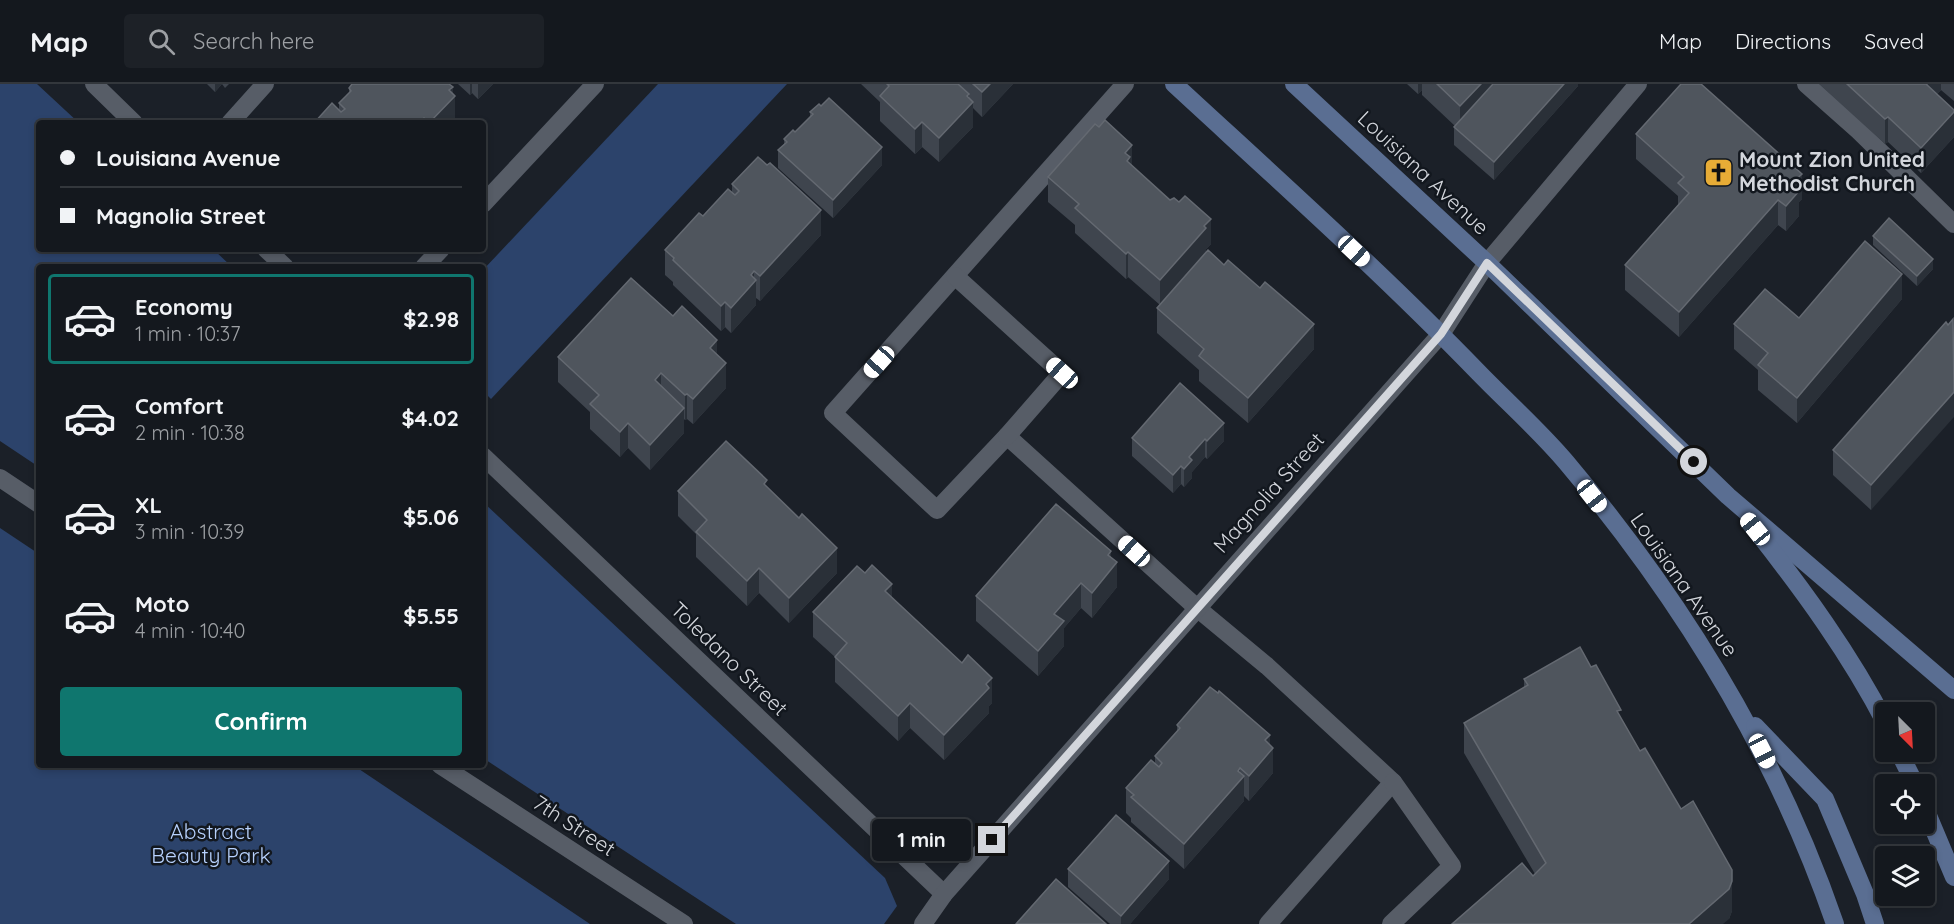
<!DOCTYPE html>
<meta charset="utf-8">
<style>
:root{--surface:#14181e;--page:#1d2127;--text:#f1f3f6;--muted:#9da0a4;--line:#33373c;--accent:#0f766e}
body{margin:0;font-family:Quicksand,sans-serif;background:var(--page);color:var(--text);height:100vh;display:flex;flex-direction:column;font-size:22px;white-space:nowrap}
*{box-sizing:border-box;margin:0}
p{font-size:20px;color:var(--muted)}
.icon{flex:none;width:33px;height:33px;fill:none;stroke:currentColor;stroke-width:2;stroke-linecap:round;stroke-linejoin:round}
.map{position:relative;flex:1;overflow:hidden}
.panel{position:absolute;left:36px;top:180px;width:450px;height:504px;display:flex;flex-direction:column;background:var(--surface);border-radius:6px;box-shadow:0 3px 9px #0003,0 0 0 2px var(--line)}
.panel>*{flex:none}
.hud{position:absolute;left:36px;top:36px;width:450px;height:132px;border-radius:6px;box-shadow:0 3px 9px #0003,0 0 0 2px var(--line);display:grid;align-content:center;height:132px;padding:0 24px;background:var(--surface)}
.needle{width:39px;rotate:156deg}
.controls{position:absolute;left:1875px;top:618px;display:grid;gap:12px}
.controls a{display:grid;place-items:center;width:60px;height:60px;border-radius:6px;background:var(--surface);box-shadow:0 3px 9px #0003,0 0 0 2px var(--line);font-size:30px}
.end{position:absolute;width:27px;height:27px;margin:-14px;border:8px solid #d3d6dc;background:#111;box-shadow:0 0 0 3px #111}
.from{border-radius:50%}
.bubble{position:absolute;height:42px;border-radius:6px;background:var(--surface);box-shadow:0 3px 9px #0003,0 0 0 2px var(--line);font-size:20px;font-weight:800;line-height:42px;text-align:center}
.car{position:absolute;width:18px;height:36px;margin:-18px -9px;border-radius:8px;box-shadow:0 0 4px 2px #0007;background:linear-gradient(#fff 24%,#345 0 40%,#fff 0 76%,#345 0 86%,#fff 0)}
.hud b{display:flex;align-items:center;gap:21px;height:57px;font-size:22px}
.hud b+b{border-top:2px solid var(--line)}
.hud i{width:15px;height:15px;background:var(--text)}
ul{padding:10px 0 0;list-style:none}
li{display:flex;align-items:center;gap:18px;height:90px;margin:0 12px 9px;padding:0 12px;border:3px solid transparent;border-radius:6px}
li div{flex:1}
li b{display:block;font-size:22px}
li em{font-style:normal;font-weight:800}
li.active{border-color:var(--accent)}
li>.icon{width:54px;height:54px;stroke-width:1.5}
.primary-button{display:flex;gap:12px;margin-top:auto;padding:12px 24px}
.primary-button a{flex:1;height:69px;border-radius:6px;background:var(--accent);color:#fff;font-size:24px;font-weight:800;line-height:69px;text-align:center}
header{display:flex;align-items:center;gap:36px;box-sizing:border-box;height:84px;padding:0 30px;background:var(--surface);border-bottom:2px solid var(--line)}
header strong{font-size:28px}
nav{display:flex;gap:33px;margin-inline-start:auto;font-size:21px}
.search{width:420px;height:54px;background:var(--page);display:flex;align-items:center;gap:15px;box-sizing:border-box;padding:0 21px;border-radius:6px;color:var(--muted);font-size:22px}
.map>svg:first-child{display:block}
</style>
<header>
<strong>Map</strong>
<div class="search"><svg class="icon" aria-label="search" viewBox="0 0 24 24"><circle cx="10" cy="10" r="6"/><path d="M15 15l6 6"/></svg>Search here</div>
<nav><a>Map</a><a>Directions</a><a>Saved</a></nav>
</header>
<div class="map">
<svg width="1954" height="840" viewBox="0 0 1954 840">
<rect width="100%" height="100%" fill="#1b2028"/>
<g fill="#2c436b">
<path d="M0,0H37L79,39H39V165H213L232,183H39V383L0,357Z"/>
<path d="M658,0H787L491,315L483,307V186Z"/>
<path d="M483,418L885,794L897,822L884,840H736L483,674Z"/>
<path d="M0,444L39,470V681H353L590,840H0Z"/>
</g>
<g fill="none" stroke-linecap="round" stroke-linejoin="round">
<g stroke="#575d67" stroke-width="18">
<path d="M1125,0L833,329L937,426L1007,352L1197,524L1267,582L1393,698L1268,840"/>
<path d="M1806,0L1859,47L1954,140"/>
<path d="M230,39L265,0"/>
<path d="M955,192L1062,289L1007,352"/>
<path d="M1391,840L1452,782L1393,698"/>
</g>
<g stroke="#575d67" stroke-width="18">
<path d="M94,0L134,39"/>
<path d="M483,120L595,0"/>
<path d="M266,165L285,183"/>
<path d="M424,183L441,165"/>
<path d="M483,372L944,810"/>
<path d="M0,394L39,420"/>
<path d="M440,681L684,840"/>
<path d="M923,840L944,810L1441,250L1487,179L1638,0"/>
</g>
<g stroke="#5a6e92" stroke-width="18">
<path d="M1174,0C1277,95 1381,188 1478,288C1507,318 1539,346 1566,378C1683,517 1776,668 1835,840"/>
<path d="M1294,0L1487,179L1728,412L1954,606"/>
<path d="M1755,445C1803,506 1850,570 1886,640"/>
<path d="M1755,642L1825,715L1865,810L1875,840"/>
<path d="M1899,668L1915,700"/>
<path d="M1924,722L1954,793"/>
</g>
</g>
<g fill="#3f454e">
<path d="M207,0H229L225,4L222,0L215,8Z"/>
<path d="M458,0H493L478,15L472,9L470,11Z"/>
<path d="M861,0H1013L982,33L973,24V43L939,78L922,63L915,70L880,37V18Z"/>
<path d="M1407,0H1578V2L1494,96L1454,61V43L1455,42L1422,11V6L1418,10Z"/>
<path d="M1819,0H1954V17L1941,6L1937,10L1954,26V53L1921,89L1888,58L1885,60Z"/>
<path d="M349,4L453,10L455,37L453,39H314L339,26V19L349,10Z"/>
<path d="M810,28L882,81L833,134L778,84V66L784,60V55L795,48L810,33Z"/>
<path d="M1636,50L1802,115L1799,118V132L1786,147L1778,141L1679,253L1625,206V181L1678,121V112L1636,75Z"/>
<path d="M1132,82L1211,160L1206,165V168L1314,265L1248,339L1199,297V286L1157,249V224L1160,221L1128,193L1126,195L1075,149V141L1048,118V93Z"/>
<path d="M732,100L821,151L760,217L756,214V221L731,249L725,243L721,247L673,201V198L665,191V166L703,132L732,109Z"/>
<path d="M1873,152L1933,185L1917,202L1873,161Z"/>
<path d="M1902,215L1797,339L1758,306V286L1734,265V240L1799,234Z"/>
<path d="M673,232L717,271L726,304L693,340L687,335L685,336L684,335V349L650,386L628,364L620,373L590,345V328L558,298V273Z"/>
<path d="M1948,241L1871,426L1833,391V366Z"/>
<path d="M1180,299L1224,357L1207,375L1205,373L1192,388V394L1184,403L1181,400L1173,409L1132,372V354Z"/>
<path d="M767,403L837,489L789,539L759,509L747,522L696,473V450L678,432V407Z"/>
<path d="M1111,473L1117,503L1092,534L1081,524L1064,544V562L1038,592L976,537V512Z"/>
<path d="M892,514L992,619L989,622V629L944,676L910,644L898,657L835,598V573L813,553V528Z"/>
<path d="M1591,583L1732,827L1729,835L1533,792L1535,790L1464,669V639L1524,604V595Z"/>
<path d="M1177,641L1270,660L1273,689L1249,717L1244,712V717L1184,785L1131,738V734L1126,729V704L1155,679V672L1177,648Z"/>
<path d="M1068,785L1169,795L1130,840H1110L1068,803Z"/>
</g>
<g fill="#2a3038">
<path d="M215,0H222L215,8Z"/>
<path d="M470,0H472V9L470,11Z"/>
<path d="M478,0H493L478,15Z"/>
<path d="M990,0H1013L982,33V8Z"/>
<path d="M1418,0H1422V6L1418,10Z"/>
<path d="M1481,0H1505L1460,47V22Z"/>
<path d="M1564,0H1578V2L1494,96V78Z"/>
<path d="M1928,0H1941V6L1928,19Z"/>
<path d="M453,3V14L455,12V37L453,39H429L449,6Z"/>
<path d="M969,10V22L973,18V43L939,78V54Z"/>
<path d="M1954,28V53L1921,89V64Z"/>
<path d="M1888,33V58L1885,60V35Z"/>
<path d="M922,38V63L915,70V45Z"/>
<path d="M1132,61V86L1130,88L1125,69Z"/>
<path d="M882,63V81L833,134V116Z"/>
<path d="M1802,90V115L1799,118V132L1786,147V122L1791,100Z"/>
<path d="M1778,116V141L1679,253V228Z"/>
<path d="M821,126V151L760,217V192Z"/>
<path d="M1211,135V160L1206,165V169L1160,221V196Z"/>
<path d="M1128,168V193L1126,195V170Z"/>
<path d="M1933,175V185L1917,202V192Z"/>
<path d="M754,187V198L756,196V221L731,249V224L751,191Z"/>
<path d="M1902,190V215L1797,339V314Z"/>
<path d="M725,218V243L721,247V222Z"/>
<path d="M1314,240V265L1248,339V314Z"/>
<path d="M717,256V281L710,264Z"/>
<path d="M726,279V304L693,340V315Z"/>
<path d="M661,289V314L655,296Z"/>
<path d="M1954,308V333L1871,426V401Z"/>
<path d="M687,310V335L685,336V311Z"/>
<path d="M684,324V349L650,386V361Z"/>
<path d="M628,339V364L620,373V348Z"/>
<path d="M1224,339V357L1207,375V357Z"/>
<path d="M1205,355V373L1192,388V394L1184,403V385L1189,373Z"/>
<path d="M1181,382V400L1173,409V391Z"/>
<path d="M837,464V489L789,539V514Z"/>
<path d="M1111,467V486L1117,478V503L1092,534V509L1108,471Z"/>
<path d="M759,484V509L747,522V497Z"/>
<path d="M1081,499V524L1064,544V562L1038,592V567L1054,530Z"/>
<path d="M892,500V525L885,507Z"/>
<path d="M992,594V619L989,622V629L944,676V651Z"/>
<path d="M910,619V644L898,657V632Z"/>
<path d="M1270,651V668L1273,664V689L1249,717V692L1265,656Z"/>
<path d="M1240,684V696L1244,692V717L1184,785V760Z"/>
<path d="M1169,777V795L1130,840H1121V832Z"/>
<path d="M1732,797V827L1729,835L1723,840H1689Z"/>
</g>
<g fill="#4f555d" stroke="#646971" stroke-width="1.5">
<path d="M352,0H449L453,3L449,6L455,12L429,39L424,34L420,38L421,39H314L332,19L341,28L345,25L339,19L351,7L349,4Z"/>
<path d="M887,0H958L969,10L967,12L973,18L939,54L922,38L915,45L880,12L889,2Z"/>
<path d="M973,0H990L982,8Z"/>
<path d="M1437,0H1481L1460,22Z"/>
<path d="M1493,0H1564L1494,78L1454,43Z"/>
<path d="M1681,0H1701L1802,90L1791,100L1799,107L1786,122L1778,116L1679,228L1625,181L1689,109L1678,99L1684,93L1636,50Z"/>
<path d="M1847,0H1926L1954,26V28L1921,64L1888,33L1885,35Z"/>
<path d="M829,14L882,63L833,116L778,66L787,58L784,55L793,46L795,48L813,30L810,28L819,20L821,22Z"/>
<path d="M1105,36L1132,61L1125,69L1130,73L1127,77L1170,116L1174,114L1179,118L1185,112L1211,135L1204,142L1206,144L1160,196L1128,168L1126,170L1075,124L1079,120L1048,93L1095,40L1099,43Z"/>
<path d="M758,73L767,81L770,79L821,126L760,192L754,187L751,191L756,196L731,224L725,218L721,222L673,176L674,174L665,166L699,129L703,132L728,105L735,111L739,107L732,100Z"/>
<path d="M1889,134L1933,175L1917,192L1873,152Z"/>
<path d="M1865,157L1902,190L1797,314L1758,281L1768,269L1734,240L1765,205L1799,234Z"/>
<path d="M1208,166L1224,181L1228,176L1260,204L1265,198L1314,240L1248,314L1199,272L1204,265L1157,224Z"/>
<path d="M631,194L673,232L682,222L717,256L710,264L726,279L693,315L687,310L685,311L661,289L655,296L684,324L650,361L628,339L620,348L590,320L599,311L558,273Z"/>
<path d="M1953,235L1954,308L1871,401L1833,366L1946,238L1948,241Z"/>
<path d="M1180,299L1224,339L1207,357L1205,355L1189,373L1192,376L1184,385L1181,382L1173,391L1132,354Z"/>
<path d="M726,357L767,396L764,400L799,434L802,430L837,464L789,514L759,484L747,497L696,448L707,436L678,407Z"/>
<path d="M1056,420L1111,467L1108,471L1117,478L1092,509L1081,499L1054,530L1064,537L1038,567L976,512Z"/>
<path d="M872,481L892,500L885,507L962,579L968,571L992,594L986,600L989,604L944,651L910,619L898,632L835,573L847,559L813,528L857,482L865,489Z"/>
<path d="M1580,563L1591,583L1596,581L1621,626L1617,627L1640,667L1645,664L1681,725L1693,717L1732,786V797L1729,805L1689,840H1452L1522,779L1533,792L1546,779L1464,639L1528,601L1524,595Z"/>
<path d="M1210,603L1218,609L1219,607L1270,651L1265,656L1273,664L1249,692L1240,684L1238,687L1244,692L1184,760L1131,713L1134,711L1126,704L1151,676L1159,683L1162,679L1155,672L1180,644L1177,641Z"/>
<path d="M1116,731L1169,777L1121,832L1068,785Z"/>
<path d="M1056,795L1106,840H1016Z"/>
</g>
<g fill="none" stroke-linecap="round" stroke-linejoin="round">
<path stroke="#d3d6dc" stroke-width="8" d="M992,756L1441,250L1487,179L1694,378"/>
</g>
<defs>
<symbol id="church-square" viewBox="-11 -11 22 22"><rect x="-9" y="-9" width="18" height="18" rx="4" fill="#e7ac36" stroke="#12171e"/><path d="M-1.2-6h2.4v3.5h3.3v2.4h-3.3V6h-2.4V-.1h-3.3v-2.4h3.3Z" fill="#111"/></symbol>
</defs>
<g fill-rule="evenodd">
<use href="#church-square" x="1702" y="72" width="33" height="33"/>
</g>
<g text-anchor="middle" stroke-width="5" stroke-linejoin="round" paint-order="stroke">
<g font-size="21" font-weight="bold" fill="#d3d6dc" stroke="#12171e" text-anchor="start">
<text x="1739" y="83">Mount Zion United<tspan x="1739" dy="24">Methodist Church</tspan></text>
</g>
<g font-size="21" fill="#d3d6dc" stroke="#12171e">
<text transform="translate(1423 89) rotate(43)" y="7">Louisiana Avenue</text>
<text transform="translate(1269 409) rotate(-48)" y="7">Magnolia Street</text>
<text transform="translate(1684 501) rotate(55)" y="7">Louisiana Avenue</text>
<text transform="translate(729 575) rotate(44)" y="7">Toledano Street</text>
<text transform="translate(574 742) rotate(33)" y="7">7th Street</text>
</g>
<g font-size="21" fill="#b7d1fd" stroke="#12171e">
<text x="211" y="755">Abstract<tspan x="211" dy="24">Beauty Park</tspan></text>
</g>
</g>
</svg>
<div class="controls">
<a><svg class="needle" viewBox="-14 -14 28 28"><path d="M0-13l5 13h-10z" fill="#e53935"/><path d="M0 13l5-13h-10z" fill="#9da0a4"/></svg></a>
<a><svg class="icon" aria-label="locate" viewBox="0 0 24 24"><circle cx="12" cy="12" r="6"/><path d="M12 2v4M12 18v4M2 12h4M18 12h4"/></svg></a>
<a><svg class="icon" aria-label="layers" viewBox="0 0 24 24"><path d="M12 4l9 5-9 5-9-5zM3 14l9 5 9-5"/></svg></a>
</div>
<i class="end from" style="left:1694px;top:378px"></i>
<i class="end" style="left:992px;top:756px"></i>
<div class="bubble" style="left:872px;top:735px;width:99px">1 min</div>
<i class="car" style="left:1354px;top:167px;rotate:133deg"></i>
<i class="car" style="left:879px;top:278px;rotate:222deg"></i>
<i class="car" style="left:1062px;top:289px;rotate:312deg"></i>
<i class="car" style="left:1592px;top:412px;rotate:142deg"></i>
<i class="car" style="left:1755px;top:445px;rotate:321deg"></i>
<i class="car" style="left:1134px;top:467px;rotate:312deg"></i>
<i class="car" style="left:1762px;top:667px;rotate:153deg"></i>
<div class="hud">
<b><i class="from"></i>Louisiana Avenue</b>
<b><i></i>Magnolia Street</b>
</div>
<section class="panel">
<ul>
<li class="active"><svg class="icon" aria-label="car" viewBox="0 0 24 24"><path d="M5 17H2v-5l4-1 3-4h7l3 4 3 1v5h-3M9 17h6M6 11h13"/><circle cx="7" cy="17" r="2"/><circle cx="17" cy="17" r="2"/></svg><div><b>Economy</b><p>1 min · 10:37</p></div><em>$2.98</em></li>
<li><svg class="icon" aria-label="car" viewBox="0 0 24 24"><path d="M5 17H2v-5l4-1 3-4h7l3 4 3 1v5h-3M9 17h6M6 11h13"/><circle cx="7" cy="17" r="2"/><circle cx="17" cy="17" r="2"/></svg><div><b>Comfort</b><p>2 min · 10:38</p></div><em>$4.02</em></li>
<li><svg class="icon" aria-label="car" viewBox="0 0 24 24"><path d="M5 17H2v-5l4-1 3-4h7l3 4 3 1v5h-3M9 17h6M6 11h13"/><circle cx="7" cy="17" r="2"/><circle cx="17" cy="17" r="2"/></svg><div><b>XL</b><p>3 min · 10:39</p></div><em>$5.06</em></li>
<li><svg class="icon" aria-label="car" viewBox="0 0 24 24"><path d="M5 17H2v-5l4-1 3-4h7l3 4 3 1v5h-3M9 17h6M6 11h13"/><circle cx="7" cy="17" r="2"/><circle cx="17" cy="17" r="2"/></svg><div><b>Moto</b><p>4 min · 10:40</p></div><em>$5.55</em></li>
</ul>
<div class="primary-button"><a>Confirm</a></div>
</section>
</div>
